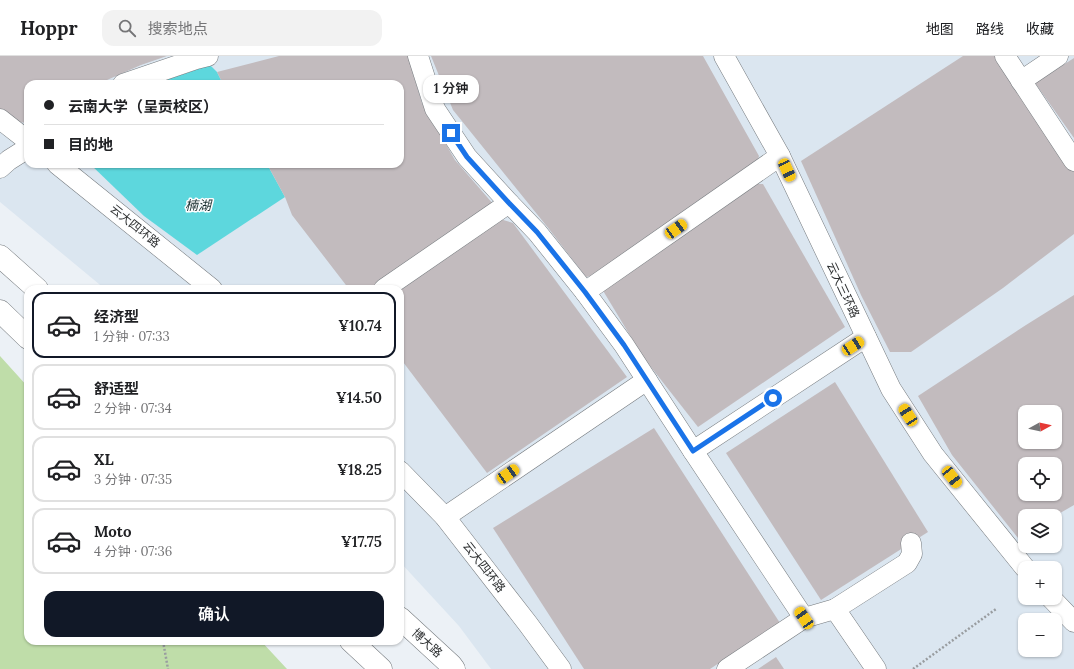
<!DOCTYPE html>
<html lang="zh">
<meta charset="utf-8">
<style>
:root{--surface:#fff;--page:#f2f2f2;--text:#202124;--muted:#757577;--line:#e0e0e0;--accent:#111827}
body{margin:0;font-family:Lora,"Noto Sans SC",serif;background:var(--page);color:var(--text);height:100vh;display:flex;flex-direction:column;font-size:15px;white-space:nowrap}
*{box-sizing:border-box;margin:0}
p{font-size:13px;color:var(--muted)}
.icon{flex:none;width:22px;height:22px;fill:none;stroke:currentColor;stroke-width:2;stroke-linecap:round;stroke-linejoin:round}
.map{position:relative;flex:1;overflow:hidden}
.drawer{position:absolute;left:24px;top:229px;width:380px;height:360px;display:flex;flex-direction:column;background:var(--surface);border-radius:12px;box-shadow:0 1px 3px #0004}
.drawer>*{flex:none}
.hud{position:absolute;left:24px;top:24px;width:380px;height:88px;border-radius:12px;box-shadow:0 1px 3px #0004;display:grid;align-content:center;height:88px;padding:0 20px;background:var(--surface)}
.needle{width:26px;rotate:82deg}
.controls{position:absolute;left:1018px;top:349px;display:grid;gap:8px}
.controls a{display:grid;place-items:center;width:44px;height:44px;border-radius:8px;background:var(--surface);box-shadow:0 1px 3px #0004;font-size:20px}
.end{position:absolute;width:18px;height:18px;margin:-9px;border:5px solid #1a73e8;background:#fff;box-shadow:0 0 0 2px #fff}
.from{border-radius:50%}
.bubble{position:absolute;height:28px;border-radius:12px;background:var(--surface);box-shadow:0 1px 3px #0004;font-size:13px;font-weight:600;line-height:28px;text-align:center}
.car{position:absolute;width:12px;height:24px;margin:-12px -6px;border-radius:5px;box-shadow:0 0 3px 1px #0007;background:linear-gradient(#f5c518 24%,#345 0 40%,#f5c518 0 76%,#345 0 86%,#f5c518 0)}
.hud b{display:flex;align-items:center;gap:14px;height:38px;font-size:15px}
.hud b+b{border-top:1px solid var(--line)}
.hud i{width:10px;height:10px;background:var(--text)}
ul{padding:7px 0 0;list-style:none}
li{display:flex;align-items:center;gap:12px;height:66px;margin:0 8px 6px;padding:0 12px;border:2px solid var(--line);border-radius:12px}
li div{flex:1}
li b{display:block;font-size:15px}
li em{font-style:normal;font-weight:600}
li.active{border-color:var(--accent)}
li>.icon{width:36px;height:36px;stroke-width:1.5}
.primary-button{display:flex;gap:8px;margin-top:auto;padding:8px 20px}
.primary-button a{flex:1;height:46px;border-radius:12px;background:var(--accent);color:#fff;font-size:16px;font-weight:600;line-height:46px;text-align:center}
header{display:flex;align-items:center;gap:24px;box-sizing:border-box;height:56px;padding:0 20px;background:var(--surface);border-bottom:1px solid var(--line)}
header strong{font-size:19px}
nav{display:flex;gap:22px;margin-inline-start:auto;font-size:14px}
.search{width:280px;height:36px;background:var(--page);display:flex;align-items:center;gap:10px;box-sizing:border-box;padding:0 14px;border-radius:12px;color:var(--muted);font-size:15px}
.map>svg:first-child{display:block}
</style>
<header>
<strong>Hoppr</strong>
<div class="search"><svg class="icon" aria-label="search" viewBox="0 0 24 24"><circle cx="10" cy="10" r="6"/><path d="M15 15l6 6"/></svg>搜索地点</div>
<nav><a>地图</a><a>路线</a><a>收藏</a></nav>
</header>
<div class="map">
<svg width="1074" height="613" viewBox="0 0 1074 613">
<rect width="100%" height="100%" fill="#ecf1f6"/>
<path fill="#dbe6f0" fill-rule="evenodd" d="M0,0H1074V613H491L459,570L400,506V233H105L0,146ZM28,28H400V108H28ZM1025,356H1055V386H1025ZM1025,408H1055V438H1025ZM1025,460H1055V490H1025ZM1025,512H1055V542H1025ZM1025,564H1055V594H1025Z"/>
<path fill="#bfdda9" d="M0,300L28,331V585H261L287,613H0Z"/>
<g fill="#5dd7dd">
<path d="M210,9L217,16L223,28H154Z"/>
<path d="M90,108H267L285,141L197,199L144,160Z"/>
</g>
<g fill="#c2bbbe" fill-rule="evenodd">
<path d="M0,0H167L141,9L98,28H28V67L17,66L0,53Z"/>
<path d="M279,0H408L422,47L455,104L494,149L372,233H349L292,159L285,141L267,108H400V28H223L217,16Z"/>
<path d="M431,0H703L759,100L756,110L602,218L586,221L549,173L453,54Z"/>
<path d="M963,0H996L1074,116V178L1003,232L911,296H890L861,239L801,105Z"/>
<path d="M1074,2V82L1035,27Z"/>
<path d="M751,128H763L845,271L698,371L643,301L602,233Z"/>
<path d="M500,163L513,167L627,321L487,417L400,302V233Z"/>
<path d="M1074,239V449L1055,460H1025V478L1018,482L952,399L918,340L1026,269ZM1025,356H1055V386H1025ZM1025,408H1055V438H1025Z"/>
<path d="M835,326L928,476L821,544L726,397Z"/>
<path d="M654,372L780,567L710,613H584L493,472Z"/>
<path d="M776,601L784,613H758Z"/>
</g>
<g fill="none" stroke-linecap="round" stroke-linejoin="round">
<defs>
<g id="minor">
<path d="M418,0L435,53L467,101L509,147L537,176L585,236L624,289L693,395L804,562"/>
<path d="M724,0L780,100L891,333L933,398L1025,512"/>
<path d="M1005,0L1074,105"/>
<path d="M1021,25L1058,0"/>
<path d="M123,28L196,3L208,0"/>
<path d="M0,63L28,85"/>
<path d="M57,108L212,233"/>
<path d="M0,112L9,104L28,92"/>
<path d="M384,233L509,147"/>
<path d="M585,236L780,100"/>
<path d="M693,395L866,281"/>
<path d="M400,415L445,461L528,568L561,613"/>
<path d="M445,461L647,324"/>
<path d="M1051,542L1074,566"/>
<path d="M835,553L876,613"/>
<path d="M727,613L804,562L835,553L907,507L912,498L911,487"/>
</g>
<g id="major">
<path d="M0,200L37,233"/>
<path d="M0,255L28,282"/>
<path d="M400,562L451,609L454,613"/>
<path d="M351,585L381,613"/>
</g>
</defs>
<use href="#minor" stroke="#767b7f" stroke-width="21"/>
<use href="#major" stroke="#767b7f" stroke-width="23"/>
<g stroke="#999da0" stroke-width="2.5" stroke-dasharray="2 2" stroke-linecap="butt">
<path d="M163,585L168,613"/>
<path d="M913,613L996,553"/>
</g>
<use href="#minor" stroke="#fff" stroke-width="20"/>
<use href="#major" stroke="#fff" stroke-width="22"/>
</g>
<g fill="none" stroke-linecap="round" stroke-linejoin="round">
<path stroke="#1a73e8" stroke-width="5" d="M451,77L467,101L509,147L537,176L585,236L624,289L693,395L773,342"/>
</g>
<g text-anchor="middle" stroke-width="3" stroke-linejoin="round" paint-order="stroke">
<g font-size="12" fill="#2e3031" stroke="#fdfeff">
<text transform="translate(135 170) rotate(39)" y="4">云大四环路</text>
<text transform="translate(843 234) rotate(65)" y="4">云大三环路</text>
<text transform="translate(484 511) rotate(52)" y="4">云大四环路</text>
<text transform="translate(427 587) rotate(42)" y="4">博大路</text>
</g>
<g font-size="13" font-style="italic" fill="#182e2f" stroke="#fdfeff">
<text x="198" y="154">楠湖</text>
</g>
</g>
</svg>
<div class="controls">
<a><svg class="needle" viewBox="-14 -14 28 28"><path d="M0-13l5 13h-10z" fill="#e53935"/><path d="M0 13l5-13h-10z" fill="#757577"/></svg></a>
<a><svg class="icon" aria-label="locate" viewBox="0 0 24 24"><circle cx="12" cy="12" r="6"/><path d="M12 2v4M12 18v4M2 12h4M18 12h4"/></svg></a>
<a><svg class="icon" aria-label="layers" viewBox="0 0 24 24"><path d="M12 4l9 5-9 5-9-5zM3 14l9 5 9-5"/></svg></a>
<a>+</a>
<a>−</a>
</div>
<i class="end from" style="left:773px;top:342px"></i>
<i class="end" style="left:451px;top:77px"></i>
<div class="bubble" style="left:423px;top:19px;width:56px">1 分钟</div>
<i class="car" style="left:787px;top:114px;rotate:155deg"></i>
<i class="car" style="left:676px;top:173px;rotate:55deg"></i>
<i class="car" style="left:853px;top:290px;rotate:57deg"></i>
<i class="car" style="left:908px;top:359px;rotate:327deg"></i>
<i class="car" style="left:508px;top:418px;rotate:56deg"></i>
<i class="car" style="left:952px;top:421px;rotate:142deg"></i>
<i class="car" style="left:804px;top:562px;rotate:326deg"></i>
<div class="hud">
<b><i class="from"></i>云南大学（呈贡校区）</b>
<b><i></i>目的地</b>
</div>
<section class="drawer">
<ul>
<li class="active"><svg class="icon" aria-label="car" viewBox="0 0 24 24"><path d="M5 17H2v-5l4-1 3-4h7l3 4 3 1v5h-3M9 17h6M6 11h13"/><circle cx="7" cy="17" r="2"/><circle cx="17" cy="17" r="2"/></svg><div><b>经济型</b><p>1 分钟 · 07:33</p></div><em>¥10.74</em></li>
<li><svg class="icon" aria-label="car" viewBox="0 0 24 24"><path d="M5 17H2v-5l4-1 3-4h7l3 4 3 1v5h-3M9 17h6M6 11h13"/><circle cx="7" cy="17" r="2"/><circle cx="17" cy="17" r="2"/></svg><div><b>舒适型</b><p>2 分钟 · 07:34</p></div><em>¥14.50</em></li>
<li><svg class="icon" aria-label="car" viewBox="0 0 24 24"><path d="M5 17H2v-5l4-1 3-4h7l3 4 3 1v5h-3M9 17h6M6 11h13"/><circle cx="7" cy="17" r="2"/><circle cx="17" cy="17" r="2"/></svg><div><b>XL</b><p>3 分钟 · 07:35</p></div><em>¥18.25</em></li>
<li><svg class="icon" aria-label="car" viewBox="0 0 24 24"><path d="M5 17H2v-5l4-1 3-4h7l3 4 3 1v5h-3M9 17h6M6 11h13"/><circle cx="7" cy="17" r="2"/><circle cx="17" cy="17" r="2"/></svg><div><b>Moto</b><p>4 分钟 · 07:36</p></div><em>¥17.75</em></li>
</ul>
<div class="primary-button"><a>确认</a></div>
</section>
</div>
